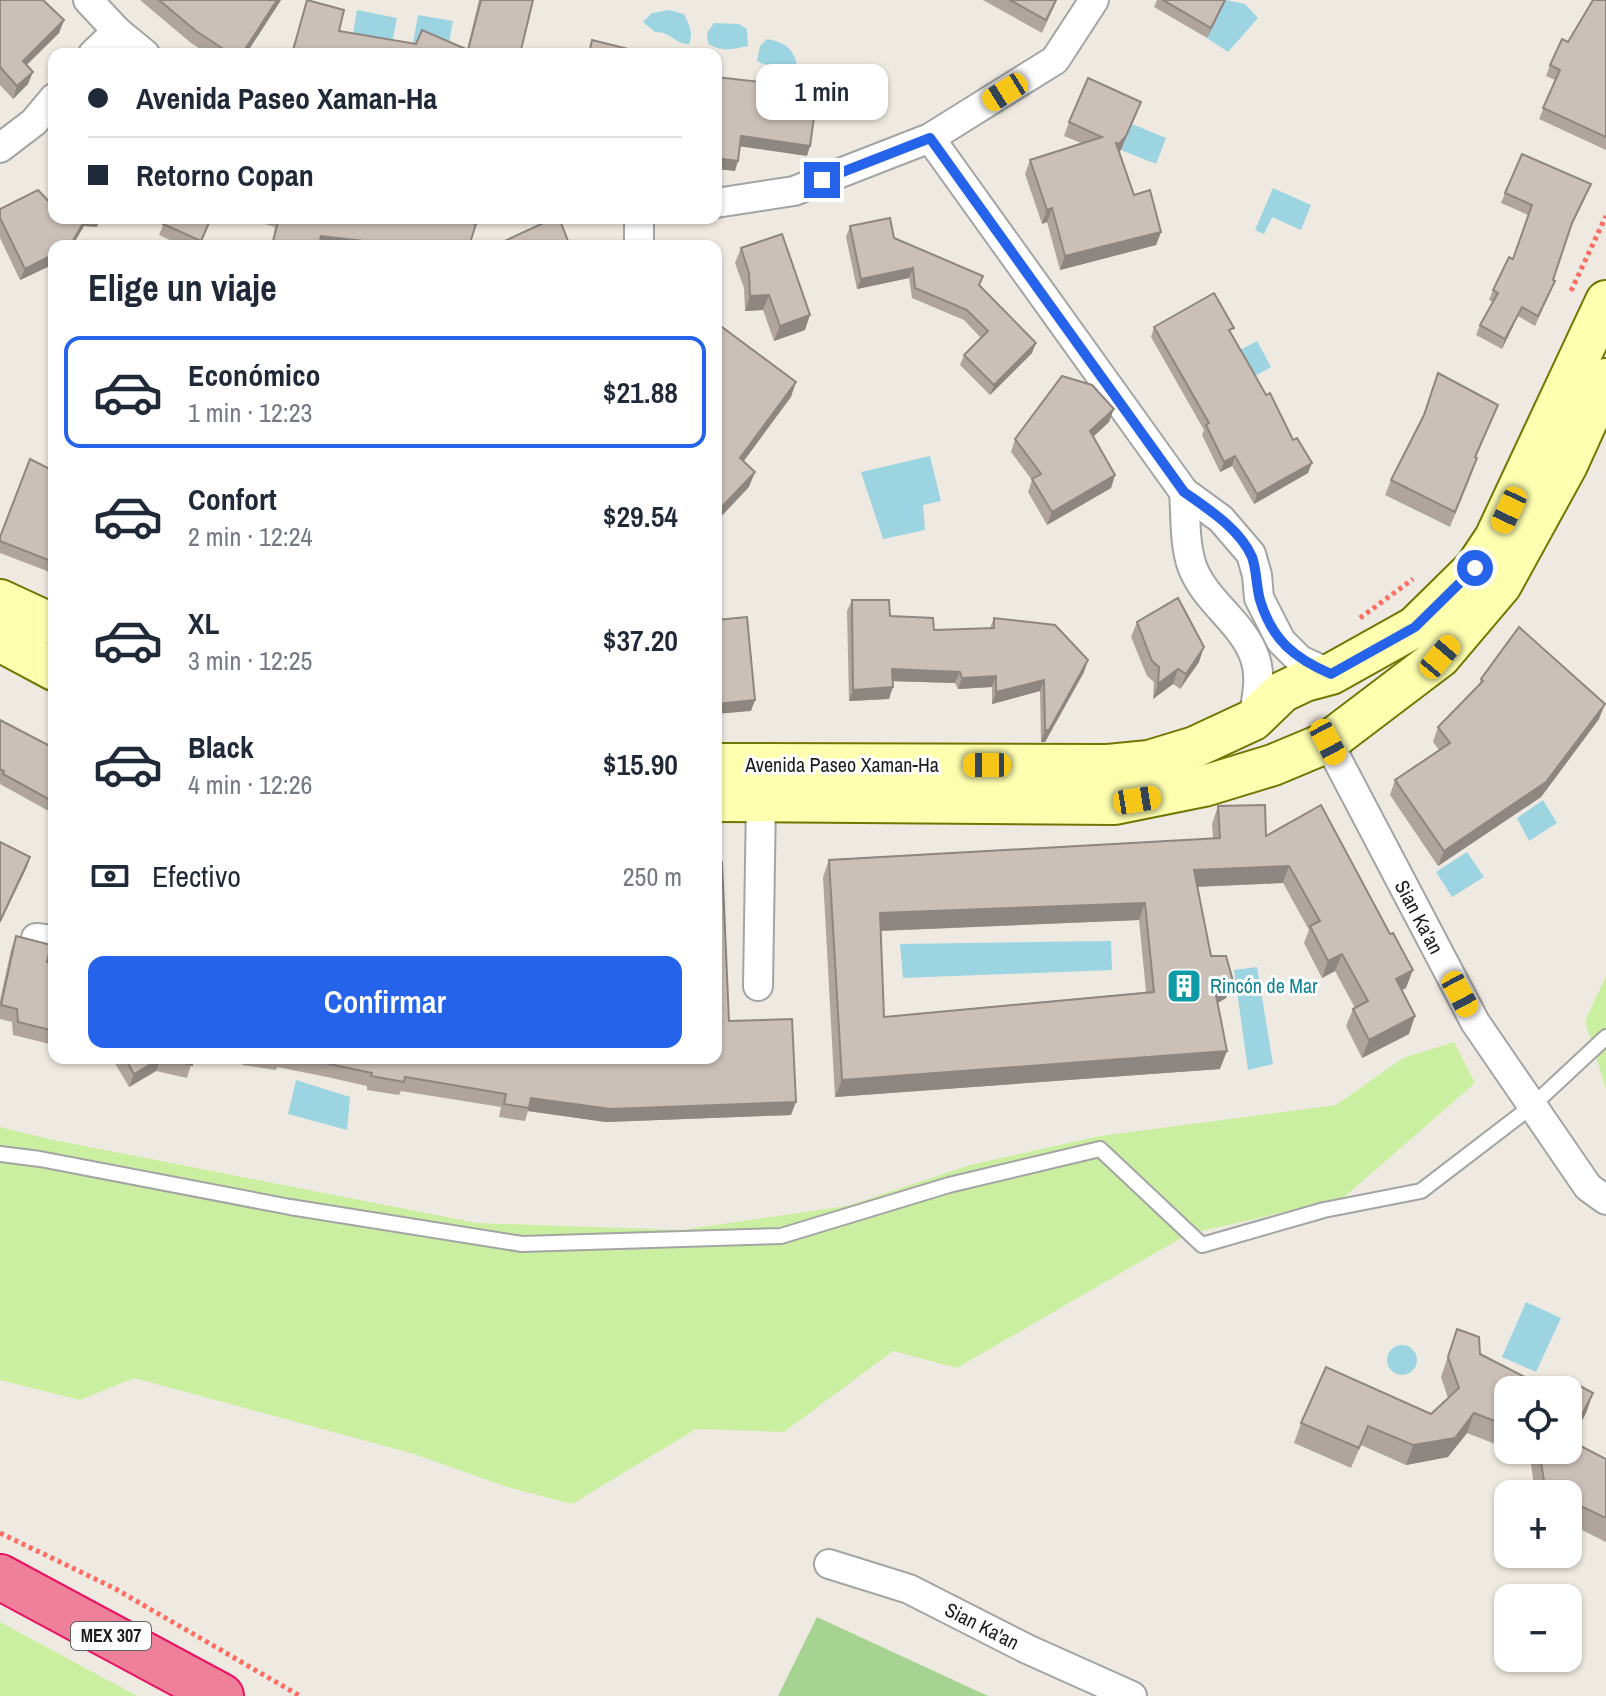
<!DOCTYPE html>
<html lang="es">
<meta charset="utf-8">
<style>
:root{--surface:#fff;--page:#f6f6f7;--text:#1f2937;--muted:#747a83;--line:#e0e1e3;--accent:#2563eb}
body{margin:0;font-family:"Archivo Narrow",sans-serif;background:var(--page);color:var(--text);height:100vh;display:flex;flex-direction:column;font-size:30px;white-space:nowrap}
*{box-sizing:border-box;margin:0}
p{font-size:26px;color:var(--muted)}
.icon{flex:none;width:44px;height:44px;fill:none;stroke:currentColor;stroke-width:2;stroke-linecap:round;stroke-linejoin:round}
.map{position:relative;flex:1;overflow:hidden}
.sheet{position:absolute;left:48px;top:240px;width:674px;height:824px;display:flex;flex-direction:column;background:var(--surface);border-radius:16px;box-shadow:0 2px 6px #0004}
.sheet>*{flex:none}
.banner{position:absolute;left:48px;top:48px;width:674px;height:176px;border-radius:16px;box-shadow:0 2px 6px #0004;display:grid;align-content:center;height:176px;padding:0 40px;background:var(--surface)}
.buttons{position:absolute;left:1494px;top:1376px;display:grid;gap:16px}
.buttons a{display:grid;place-items:center;width:88px;height:88px;border-radius:16px;background:var(--surface);box-shadow:0 2px 6px #0004;font-size:40px}
.end{position:absolute;width:36px;height:36px;margin:-18px;border:10px solid #2563eb;background:#fff;box-shadow:0 0 0 4px #fff}
.from{border-radius:50%}
.bubble{position:absolute;height:56px;border-radius:16px;background:var(--surface);box-shadow:0 2px 6px #0004;font-size:26px;font-weight:600;line-height:56px;text-align:center}
.car{position:absolute;width:24px;height:48px;margin:-24px -12px;border-radius:10px;box-shadow:0 0 6px 2px #0007;background:linear-gradient(#f5c518 24%,#345 0 40%,#f5c518 0 76%,#345 0 86%,#f5c518 0)}
.banner b{display:flex;align-items:center;gap:28px;height:76px;font-size:30px}
.banner b+b{border-top:2px solid var(--line)}
.banner i{width:20px;height:20px;background:var(--text)}
ul{padding:0;list-style:none}
li{display:flex;align-items:center;gap:24px;height:112px;margin:0 16px 12px;padding:0 24px;border:4px solid transparent;border-radius:16px}
li div{flex:1}
li b{display:block;font-size:30px}
li em{font-style:normal;font-weight:600}
li.active{border-color:var(--accent)}
li>.icon{width:72px;height:72px;stroke-width:1.5}
h2{padding:0 40px;font-size:36px;line-height:96px}
.pay{display:flex;align-items:center;gap:20px;height:88px;padding:0 40px;font-size:30px}
.pay p{margin-inline-start:auto}
.cta{display:flex;gap:16px;margin-top:auto;padding:16px 40px}
.cta a{flex:1;height:92px;border-radius:16px;background:var(--accent);color:#fff;font-size:32px;font-weight:600;line-height:92px;text-align:center}
.map>svg:first-child{display:block}
</style>
<div class="map">
<svg width="1606" height="1696" viewBox="0 0 1606 1696">
<rect width="100%" height="100%" fill="#efeae1"/>
<g fill="#caefa1">
<path d="M1606,976V1089L1585,1021Z"/>
<path d="M1454,1042L1475,1083L1342,1199L1188,1234L957,1368L893,1351L784,1432L696,1429L572,1504L507,1487L414,1454L134,1378L80,1400L0,1380V1127L49,1139L477,1223L681,1230L847,1206L970,1165L1100,1136L1336,1105L1403,1058Z"/>
<path d="M0,1622L137,1696H0Z"/>
</g>
<path fill="#a7d392" d="M817,1617L988,1696H778Z"/>
<g fill="#9dd4e2">
<path d="M1226,0L1245,4L1258,18L1228,52L1207,38Z"/>
<path d="M357,10L397,18L391,48L352,40Z"/>
<path d="M669,10L684,14C689,25 694,33 689,44C673,44 673,32 655,32L643,22L652,13Z"/>
<path d="M418,15L453,21L448,49L413,43Z"/>
<path d="M714,23L739,24L747,29L748,46C733,49 721,53 708,43L707,33Z"/>
<path d="M767,39C787,43 794,49 798,69L789,74C780,66 768,67 757,61L760,46Z"/>
<path d="M1132,124L1166,138L1156,164L1121,150Z"/>
<path d="M1273,188L1311,205L1301,230L1272,217L1264,234L1255,230Z"/>
<path d="M1257,341L1271,367L1248,380L1233,354Z"/>
<path d="M930,456L941,501L923,505L925,530L883,539L861,472Z"/>
<path d="M1543,800L1557,823L1529,841L1517,818Z"/>
<path d="M1467,852L1484,877L1452,897L1436,872Z"/>
<path d="M1111,941L1112,970L903,978L900,944Z"/>
<path d="M1257,967L1273,1064L1248,1070L1234,970Z"/>
<path d="M296,1080L350,1097L347,1130L288,1114Z"/>
<path d="M1526,1302L1561,1318L1536,1372L1502,1357Z"/>
<circle cx="1402" cy="1360" r="15"/>
</g>
<g fill="none" stroke-linecap="round" stroke-linejoin="round">
<defs>
<path id="lane" d="M0,1154L40,1159L290,1207L522,1244L781,1236L949,1185L1100,1149L1202,1245L1324,1210L1421,1191L1532,1106L1606,1037"/>
<g id="street">
<path d="M88,0L117,31L145,54"/>
<path d="M93,54L117,31"/>
<path d="M930,138L1184,492L1221,519L1251,554L1257,575L1259,598L1281,641L1300,660L1331,674"/>
<path d="M0,148L34,122L54,98"/>
<path d="M716,203L794,191L930,138L1055,60L1094,0"/>
<path d="M639,246V218"/>
<path d="M1184,492C1186,515 1184,543 1192,566C1205,602 1243,622 1255,658C1262,678 1256,701 1253,720"/>
<path d="M1328,742L1475,1022L1588,1187L1606,1200"/>
<path d="M36,938L54,940"/>
<path d="M758,986L761,800"/>
<path d="M829,1564L909,1589L1027,1649L1132,1696"/>
</g>
<g id="secondary">
<path d="M0,600L54,625"/>
<path d="M0,641L54,670"/>
<path d="M716,764L1108,765L1149,761L1195,747L1253,720L1282,692L1305,681L1331,674L1415,627L1475,568L1495,538L1606,301"/>
<path d="M716,801L1115,804L1204,786L1273,765L1328,742L1440,657L1501,585L1567,465L1606,379"/>
</g>
<path id="highway" d="M0,1577L221,1696"/>
</defs>
<use href="#lane" stroke="#a4a4a4" stroke-width="18"/>
<use href="#street" stroke="#a4a4a4" stroke-width="32"/>
<use href="#secondary" stroke="#6f7700" stroke-width="44"/>
<use href="#highway" stroke="#e91264" stroke-width="48"/>
<g stroke="#ff6d62" stroke-width="5" stroke-dasharray="4 4" stroke-linecap="butt">
<path d="M1571,291L1606,216"/>
<path d="M1360,618L1413,579"/>
<path d="M0,1533L114,1588L300,1696"/>
</g>
<use href="#lane" stroke="#fff" stroke-width="14"/>
<use href="#street" stroke="#fff" stroke-width="28"/>
<use href="#secondary" stroke="#feffaf" stroke-width="40"/>
<use href="#highway" stroke="#ef8099" stroke-width="44"/>
</g>
<g fill="#afa59d" fill-rule="evenodd">
<path d="M0,0L64,20L59,33L27,65L28,84L13,99L0,85Z"/>
<path d="M140,0H281L246,54H208L191,43Z"/>
<path d="M307,0L339,31L416,44L467,50L479,0H533L520,54H291Z"/>
<path d="M983,0H1057L1042,33Z"/>
<path d="M1157,0H1226L1207,38L1154,7Z"/>
<path d="M1606,0V150L1539,119L1555,80L1546,76L1550,65L1568,42Z"/>
<path d="M1136,115L1119,152L1134,195L1161,232L1156,245L1060,270L1047,222L1042,224L1025,174L1030,160L1081,143L1064,136L1069,122Z"/>
<path d="M1591,184L1569,232L1553,280L1551,291L1535,326L1518,316L1502,349L1476,335L1480,325L1493,302L1489,300L1493,290L1513,259L1528,215L1501,203L1505,193Z"/>
<path d="M0,209L54,218L97,227L84,226L72,246H54V277L52,281L54,264L20,280L0,238Z"/>
<path d="M166,218H212L200,246H183L159,235Z"/>
<path d="M243,218H457L469,246H271L275,227Z"/>
<path d="M850,226L894,238L979,286L1032,353L990,395L960,365L964,355L981,338L964,320L912,298L909,278L857,289L846,237Z"/>
<path d="M741,248L805,330L774,341L763,310L745,311L744,288L735,263Z"/>
<path d="M1154,327L1231,334L1308,473L1254,504L1232,466L1220,472L1202,435L1204,430L1151,337Z"/>
<path d="M1498,405L1476,457L1472,473L1450,527L1385,495L1391,480Z"/>
<path d="M1109,422L1093,437L1115,475L1111,488L1047,525L1028,492L1032,480L1011,452L1015,439Z"/>
<path d="M54,471V583L47,571L0,553V537Z"/>
<path d="M852,600L890,616L934,630L990,628L994,618L1084,672L1045,742H1041L1040,691L992,704V687L958,689L955,683L892,681L889,699L849,701L847,611Z"/>
<path d="M1137,622L1199,662L1180,689L1173,684L1153,699L1154,682L1147,676L1131,637Z"/>
<path d="M1481,679L1599,719L1541,797L1438,866L1390,795L1395,780L1439,750L1433,742L1438,727L1479,685Z"/>
<path d="M0,720L54,748V814L0,784Z"/>
<path d="M1218,806L1266,836L1406,988L1401,990L1409,1034L1362,1058L1346,1026L1353,1009L1355,1008L1335,971L1322,978L1304,943L1309,930L1283,883L1197,887L1211,956L1233,981L1226,998L1218,1003L1220,1069L835,1097L823,877L829,860L1213,838L1212,824ZM1139,920L1146,992L884,1017L881,931Z"/>
<path d="M16,936L47,962L54,964V1045L13,1035L12,1022L0,1019V1000L11,950Z"/>
<path d="M729,1021L791,1115L606,1122L528,1111L525,1121L499,1117L501,1107L401,1091L399,1095L367,1090V1086L327,1077L277,1067L276,1070L242,1065L243,1058H716Z"/>
<path d="M106,1058H193L187,1078L156,1071L129,1087L113,1060Z"/>
<path d="M1457,1329L1480,1354L1508,1390V1449L1467,1433L1448,1457L1406,1465L1361,1445L1351,1468L1294,1443L1301,1423L1431,1414L1448,1398L1441,1377Z"/>
<path d="M1568,1390L1593,1393L1586,1413L1571,1441L1606,1459V1542L1568,1523V1494H1535L1530,1457L1511,1450H1568Z"/>
</g>
<g fill="#8e8680">
<path d="M277,0H281L246,54H242Z"/>
<path d="M1225,0H1226L1207,38L1211,28Z"/>
<path d="M64,20L59,33L18,73L23,61Z"/>
<path d="M33,72L28,84L13,99L17,86Z"/>
<path d="M1141,102L1121,150L1114,158L1119,144Z"/>
<path d="M741,136L810,146L807,156L737,146Z"/>
<path d="M716,158L738,161L735,171L716,169Z"/>
<path d="M1052,208L1047,222L1042,224L1047,210Z"/>
<path d="M86,218H101L97,227L84,226L72,246H70Z"/>
<path d="M1161,232L1156,245L1060,270L1065,256Z"/>
<path d="M321,236L382,243L381,246H318Z"/>
<path d="M54,254V264L20,280L25,269Z"/>
<path d="M913,268L909,278L857,289L861,279Z"/>
<path d="M769,295L763,310L745,311L750,296Z"/>
<path d="M1522,307L1518,316L1502,349L1505,339Z"/>
<path d="M810,315L805,330L774,341L780,326Z"/>
<path d="M1036,343L1032,353L990,395L994,385Z"/>
<path d="M796,382L791,397L735,473L740,458Z"/>
<path d="M1114,409L1109,422L1085,444L1090,431Z"/>
<path d="M1235,456L1232,466L1220,472L1224,462Z"/>
<path d="M1312,463L1308,473L1254,504L1257,494Z"/>
<path d="M755,472L749,487L716,522V513Z"/>
<path d="M1115,475L1111,488L1047,525L1052,512Z"/>
<path d="M1204,647L1199,662L1180,689L1186,674Z"/>
<path d="M1088,660L1084,672L1045,742H1041L1045,730Z"/>
<path d="M892,669L960,672L955,683L888,681Z"/>
<path d="M1178,669L1173,684L1153,699L1158,684Z"/>
<path d="M996,676L992,687L958,689L962,678Z"/>
<path d="M1044,680L1040,691L992,704L996,692Z"/>
<path d="M893,687L889,699L849,701L853,690Z"/>
<path d="M755,700L751,711L716,714V704Z"/>
<path d="M1605,704L1599,719L1541,797L1438,866L1444,851Z"/>
<path d="M30,857L27,867L0,923V921Z"/>
<path d="M1289,866L1283,883L1187,887L1194,870Z"/>
<path d="M1145,903L1139,920L874,931L880,913Z"/>
<path d="M1342,954L1335,971L1322,978L1328,961Z"/>
<path d="M1413,970L1406,988L1389,997L1396,979Z"/>
<path d="M1233,981L1226,998L1209,1008L1215,990Z"/>
<path d="M1415,1016L1409,1034L1362,1058L1369,1040Z"/>
<path d="M1227,1051L1220,1069L835,1097L842,1080Z"/>
<path d="M161,1058L156,1071L129,1087L134,1074Z"/>
<path d="M531,1098L796,1102L791,1115L606,1122L528,1111Z"/>
<path d="M1593,1393L1586,1413L1568,1447V1442Z"/>
<path d="M1474,1413L1467,1433L1448,1457L1406,1465L1413,1445Z"/>
</g>
<g fill="#cbc0b7" stroke="#8e8680" stroke-width="2" fill-rule="evenodd">
<path d="M0,0H43L64,20L23,61L33,72L17,86L0,67Z"/>
<path d="M159,0H277L242,54H231L196,31Z"/>
<path d="M307,0L344,10L339,31L416,44L422,30L468,50L481,0H533L520,54H292Z"/>
<path d="M1010,0H1056L1046,20Z"/>
<path d="M1163,0H1225L1211,28Z"/>
<path d="M1593,0H1606V137L1543,108L1560,70L1550,65L1562,39L1568,42Z"/>
<path d="M592,40L636,51L635,54H589Z"/>
<path d="M716,77L760,82V79L818,88L810,146L741,136L738,161L716,158Z"/>
<path d="M1088,78L1141,102L1126,136L1119,144L1116,143L1134,195L1150,190L1161,232L1065,256L1052,208L1047,210L1030,160L1102,137L1069,122Z"/>
<path d="M1522,154L1591,184L1572,223L1553,280L1555,281L1538,316L1522,307L1505,339L1480,325L1498,293L1493,290L1509,257L1513,259L1532,205L1505,193Z"/>
<path d="M38,190L54,207V218H86L70,246H54V254L25,269L0,218V209Z"/>
<path d="M166,218H211L201,241L163,224Z"/>
<path d="M279,218H457L476,224L469,246H381L382,243L321,236L319,246H272Z"/>
<path d="M554,218H559L570,246H494Z"/>
<path d="M890,218L894,238L983,276L979,285L1036,343L994,385L964,355L988,331L967,310L915,288L913,268L861,279L850,226Z"/>
<path d="M782,234L810,315L780,326L769,295L750,296L749,273L741,248Z"/>
<path d="M1214,293L1234,328L1229,330L1252,370L1266,395L1270,393L1293,440L1297,438L1312,463L1257,494L1235,456L1224,462L1206,425L1209,423L1154,327Z"/>
<path d="M718,324L796,382L740,458L755,472L716,513V327Z"/>
<path d="M1438,373L1498,405L1475,457L1477,458L1455,512L1391,480L1424,415Z"/>
<path d="M1062,376L1092,385L1114,409L1090,431L1115,475L1052,512L1032,479L1041,474L1015,439Z"/>
<path d="M30,459L54,471V566L51,561L0,541V537Z"/>
<path d="M1178,598L1204,647L1186,674L1178,669L1158,684L1159,667L1152,661L1137,622Z"/>
<path d="M852,600H889L890,616L933,618L934,630L994,628V618L1055,625L1088,660L1049,730H1045L1044,680L996,692V676L962,678L960,672L892,669L893,687L853,690Z"/>
<path d="M747,617L755,700L716,704V620Z"/>
<path d="M1519,627L1605,704L1546,782L1444,851L1395,780L1450,743L1438,727L1483,681L1481,679Z"/>
<path d="M0,720L54,748V802L3,774L4,771L0,769Z"/>
<path d="M1265,805L1266,836L1321,805L1390,934L1393,933L1413,970L1396,979L1415,1016L1369,1040L1353,1009L1368,1001L1342,954L1328,961L1310,926L1320,921L1289,866L1194,870L1211,956H1226L1233,981L1215,990L1227,1051L842,1080L829,860L1220,838L1218,806ZM1145,903L1154,992L884,1017L880,913Z"/>
<path d="M0,842L30,857L0,921Z"/>
<path d="M716,862H722L729,1021L792,1019L796,1102L611,1109L531,1098L529,1108L504,1104L506,1094L405,1077L404,1082L371,1076L372,1073L301,1058H716Z"/>
<path d="M16,936L51,945L47,962L54,964V1031L18,1022L17,1009L1,1005Z"/>
<path d="M125,1058H161L134,1074Z"/>
<path d="M161,1058H193L192,1065Z"/>
<path d="M1457,1329L1479,1337L1480,1354L1550,1390H1508V1426L1474,1413L1455,1438L1413,1445L1368,1426L1359,1448L1301,1423L1326,1367L1431,1414L1459,1388L1448,1357Z"/>
<path d="M1567,1379L1593,1393L1569,1440L1606,1459V1518L1568,1500V1494H1560L1544,1481L1539,1450H1568V1390H1561Z"/>
</g>
<g fill="none" stroke-linecap="round" stroke-linejoin="round">
<path stroke="#2563eb" stroke-width="10" d="M822,180L930,138L1184,492C1208,509 1240,529 1252,557C1257,571 1256,586 1260,600C1272,640 1294,658 1331,674L1415,627L1475,568"/>
</g>
<defs>
<symbol id="building-square" viewBox="-11 -11 22 22"><rect x="-9" y="-9" width="18" height="18" rx="4" fill="#0f9aa8" stroke="#fff"/><path d="M-4-6H4V6H1V3H-1V6H-4ZM-2.5-4.3h1.7v1.8h-1.7ZM.8-4.3h1.7v1.8H.8ZM-2.5-1h1.7V.8h-1.7ZM.8-1h1.7V.8H.8Z" fill="#fff"/></symbol>
</defs>
<g fill-rule="evenodd">
<use href="#building-square" x="1164" y="966" width="40" height="40"/>
</g>
<g text-anchor="middle" stroke-width="6" stroke-linejoin="round" paint-order="stroke">
<rect fill="#fff" stroke="#616161" stroke-width="2" x="71" y="1622" width="80" height="28" rx="6"/>
<g font-size="18" font-weight="bold" fill="#1d1d1d">
<text x="111" y="1642">MEX 307</text>
</g>
<g font-size="20" fill="#1d1d1d" stroke="#fff">
<text x="842" y="772">Avenida Paseo Xaman-Ha</text>
<text transform="translate(1419 917) rotate(62)" y="7">Sian Ka'an</text>
<text transform="translate(982 1626) rotate(27)" y="7">Sian Ka'an</text>
</g>
<g font-size="20" fill="#0d838f" stroke="#fff" text-anchor="start">
<text x="1210" y="993">Rincón de Mar</text>
</g>
</g>
</svg>
<div class="buttons">
<a><svg class="icon" aria-label="locate" viewBox="0 0 24 24"><circle cx="12" cy="12" r="6"/><path d="M12 2v4M12 18v4M2 12h4M18 12h4"/></svg></a>
<a>+</a>
<a>−</a>
</div>
<i class="end from" style="left:1475px;top:568px"></i>
<i class="end" style="left:822px;top:180px"></i>
<div class="bubble" style="left:756px;top:64px;width:132px">1 min</div>
<i class="car" style="left:1005px;top:92px;rotate:238deg"></i>
<i class="car" style="left:1509px;top:510px;rotate:205deg"></i>
<i class="car" style="left:1440px;top:657px;rotate:40deg"></i>
<i class="car" style="left:1328px;top:742px;rotate:152deg"></i>
<i class="car" style="left:987px;top:765px;rotate:270deg"></i>
<i class="car" style="left:1137px;top:800px;rotate:81deg"></i>
<i class="car" style="left:1460px;top:994px;rotate:152deg"></i>
<div class="banner">
<b><i class="from"></i>Avenida Paseo Xaman-Ha</b>
<b><i></i>Retorno Copan</b>
</div>
<section class="sheet">
<h2>Elige un viaje</h2>
<ul>
<li class="active"><svg class="icon" aria-label="car" viewBox="0 0 24 24"><path d="M5 17H2v-5l4-1 3-4h7l3 4 3 1v5h-3M9 17h6M6 11h13"/><circle cx="7" cy="17" r="2"/><circle cx="17" cy="17" r="2"/></svg><div><b>Económico</b><p>1 min · 12:23</p></div><em>$21.88</em></li>
<li><svg class="icon" aria-label="car" viewBox="0 0 24 24"><path d="M5 17H2v-5l4-1 3-4h7l3 4 3 1v5h-3M9 17h6M6 11h13"/><circle cx="7" cy="17" r="2"/><circle cx="17" cy="17" r="2"/></svg><div><b>Confort</b><p>2 min · 12:24</p></div><em>$29.54</em></li>
<li><svg class="icon" aria-label="car" viewBox="0 0 24 24"><path d="M5 17H2v-5l4-1 3-4h7l3 4 3 1v5h-3M9 17h6M6 11h13"/><circle cx="7" cy="17" r="2"/><circle cx="17" cy="17" r="2"/></svg><div><b>XL</b><p>3 min · 12:25</p></div><em>$37.20</em></li>
<li><svg class="icon" aria-label="car" viewBox="0 0 24 24"><path d="M5 17H2v-5l4-1 3-4h7l3 4 3 1v5h-3M9 17h6M6 11h13"/><circle cx="7" cy="17" r="2"/><circle cx="17" cy="17" r="2"/></svg><div><b>Black</b><p>4 min · 12:26</p></div><em>$15.90</em></li>
</ul>
<div class="pay"><svg class="icon" aria-label="cash" viewBox="0 0 24 24"><path d="M3 7h18v10H3z"/><circle cx="12" cy="12" r="2"/></svg>Efectivo<p>250 m</p></div>
<div class="cta"><a>Confirmar</a></div>
</section>
</div>
